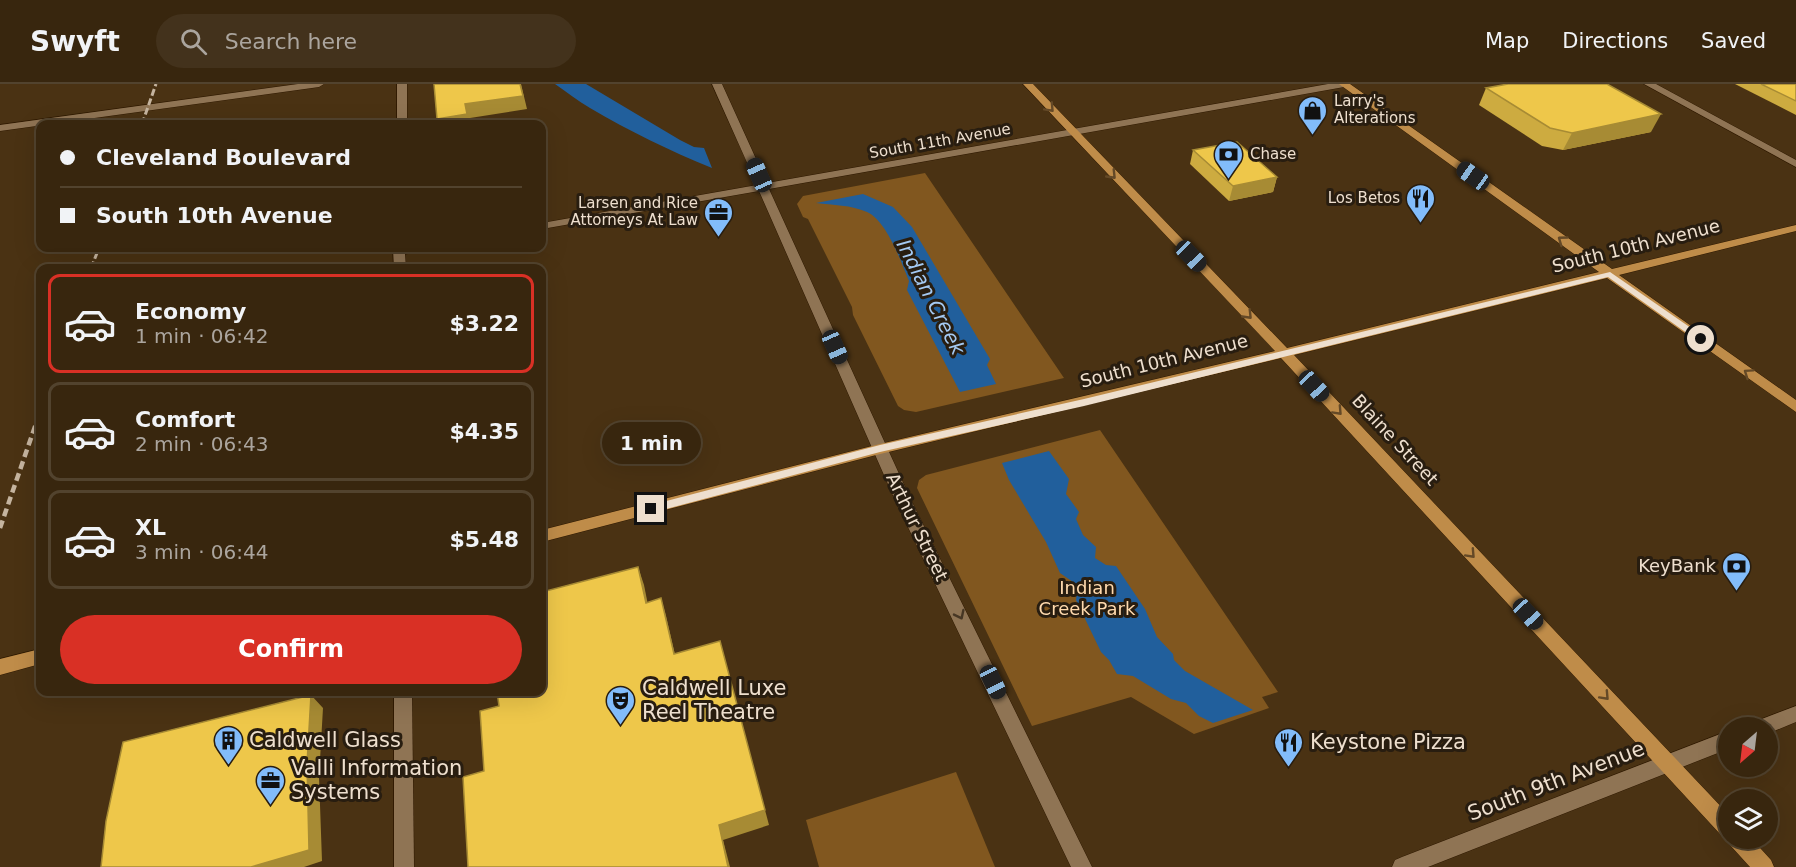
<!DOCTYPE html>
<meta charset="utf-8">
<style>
:root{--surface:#38260e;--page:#43321c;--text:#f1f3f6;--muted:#aba59e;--line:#52432e;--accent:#d93025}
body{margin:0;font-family:"DejaVu Sans",sans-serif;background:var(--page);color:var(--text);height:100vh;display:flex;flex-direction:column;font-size:22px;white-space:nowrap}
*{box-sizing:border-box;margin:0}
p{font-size:20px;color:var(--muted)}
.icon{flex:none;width:33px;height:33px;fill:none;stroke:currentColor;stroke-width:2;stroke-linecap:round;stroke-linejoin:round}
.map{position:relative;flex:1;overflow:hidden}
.details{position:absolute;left:36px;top:180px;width:510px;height:432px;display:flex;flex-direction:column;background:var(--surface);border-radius:12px;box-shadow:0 6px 24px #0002,0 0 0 2px var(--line)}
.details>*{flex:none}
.banner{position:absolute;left:36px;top:36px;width:510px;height:132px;border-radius:12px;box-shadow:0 6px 24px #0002,0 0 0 2px var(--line);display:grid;align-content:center;height:132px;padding:0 24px;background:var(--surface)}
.needle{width:39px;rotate:208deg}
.fabs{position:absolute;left:1718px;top:633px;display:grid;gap:12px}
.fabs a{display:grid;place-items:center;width:60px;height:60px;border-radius:50%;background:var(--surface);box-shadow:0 6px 24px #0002,0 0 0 2px var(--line);font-size:30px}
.end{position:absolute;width:27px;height:27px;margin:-14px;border:8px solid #eedfce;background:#111;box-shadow:0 0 0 3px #111}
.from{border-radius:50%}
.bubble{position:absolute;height:42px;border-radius:21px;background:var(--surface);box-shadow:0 6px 24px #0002,0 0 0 2px var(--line);font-size:20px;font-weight:800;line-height:42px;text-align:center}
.car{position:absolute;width:18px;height:36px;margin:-18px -9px;border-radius:8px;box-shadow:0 0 4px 2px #0007;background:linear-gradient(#222 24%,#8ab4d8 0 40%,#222 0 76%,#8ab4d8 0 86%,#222 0)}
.banner b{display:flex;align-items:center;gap:21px;height:57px;font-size:22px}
.banner b+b{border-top:2px solid var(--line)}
.banner i{width:15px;height:15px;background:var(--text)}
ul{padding:10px 0 0;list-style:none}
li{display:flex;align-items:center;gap:18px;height:99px;margin:0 12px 9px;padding:0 12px;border:3px solid var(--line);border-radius:12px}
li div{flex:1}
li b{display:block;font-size:22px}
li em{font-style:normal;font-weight:800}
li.selected{border-color:var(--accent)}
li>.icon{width:54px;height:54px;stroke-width:1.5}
.primary-button{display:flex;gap:12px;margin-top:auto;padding:12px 24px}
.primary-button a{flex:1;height:69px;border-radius:36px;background:var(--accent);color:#fff;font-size:24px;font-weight:800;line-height:69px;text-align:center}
header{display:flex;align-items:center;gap:36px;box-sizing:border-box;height:84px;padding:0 30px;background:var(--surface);border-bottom:2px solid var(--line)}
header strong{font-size:28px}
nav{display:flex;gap:33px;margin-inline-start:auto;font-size:21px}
.search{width:420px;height:54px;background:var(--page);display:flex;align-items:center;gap:15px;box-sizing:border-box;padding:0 21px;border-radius:33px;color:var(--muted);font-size:22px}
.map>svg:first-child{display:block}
</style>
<header>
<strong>Swyft</strong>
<div class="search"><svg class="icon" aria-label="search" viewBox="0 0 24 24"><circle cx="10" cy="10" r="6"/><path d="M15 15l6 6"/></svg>Search here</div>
<nav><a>Map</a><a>Directions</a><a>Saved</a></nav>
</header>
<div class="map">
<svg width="1796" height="783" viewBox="0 0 1796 783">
<rect width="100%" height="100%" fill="#4a3213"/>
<g fill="#81571f">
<path d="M925,89L1064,294L916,328L904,326L898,322L853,231L852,223L808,135L803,133L797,120L803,112Z"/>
<path d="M1100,346L1278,608L1262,613L1269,624L1194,650L1131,613L1032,642L917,404L919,396L926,391Z"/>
<path d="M956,688L995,783H819L806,736Z"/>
</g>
<g fill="#215f9c">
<path d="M555,0H586L680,56L694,63L704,64L712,84C670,67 629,47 590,24C578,17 567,8 555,0Z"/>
<path d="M863,110L893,123L912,143L990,275L987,281L996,300L960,308L907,206L909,197C901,178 887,137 867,128C851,121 833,121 816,119Z"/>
<path d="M1049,367L1069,395L1066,410L1079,428L1076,435L1083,451L1096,463L1095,474L1106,481L1116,482L1145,525L1157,553L1173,570L1174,576L1185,587L1253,626L1213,639L1199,632L1186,619L1171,615L1133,592L1117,590L1109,576L1101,568L1076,516L1077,507L1073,498L1060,489L1046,458L1009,396L1002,379Z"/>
</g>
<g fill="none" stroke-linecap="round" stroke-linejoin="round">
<defs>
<g id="minor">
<path d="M298,0H324L319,3L0,47V41Z"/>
<rect x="397" y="0" width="10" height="40"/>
<path d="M712,0H722L767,99L1328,0H1349L1344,3L769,105L911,416L1092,783H1071L895,416L759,107L542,145V139L757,101Z"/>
<path d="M1644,0H1656L1796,76V83Z"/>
<path d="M393,164H426L424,167L405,170L406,184H394Z"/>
<path d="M394,608H412L414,783H394Z"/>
<path d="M1796,622V638L1767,650V644H1752L1754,638Z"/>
<path d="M1728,647V665L1428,783H1392L1395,776L1402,773Z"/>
</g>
<g id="major">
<path d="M1023,0H1033L1287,264L1599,188L1339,0H1350L1612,185L1796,141V147L1619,191L1796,316V328L1607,194L1294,271L1728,730V754H1751L1771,776L1774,783H1750L1730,761L1727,753L1721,751L1281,274L880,370L542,458V446L880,360L1275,267Z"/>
<path d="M40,565V580L0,591V575Z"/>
</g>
</defs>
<use href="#minor" stroke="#2f1900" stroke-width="1"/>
<use href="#major" stroke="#2f1900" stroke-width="1"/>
<use href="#minor" fill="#8f7454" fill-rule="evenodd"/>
<use href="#major" fill="#bf8c49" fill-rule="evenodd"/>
<g stroke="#c5b49f" stroke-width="3" stroke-dasharray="7 3" stroke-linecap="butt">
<path d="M142,40L156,0"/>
<path d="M91,184L99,164"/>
</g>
<path stroke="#c5b49f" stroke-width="4.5" stroke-dasharray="8 4.5" stroke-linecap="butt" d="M0,444L40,328"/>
</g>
<g fill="#cdab40">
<path d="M1735,0H1796V31Z"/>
<path d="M1486,4L1651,48L1563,66L1542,62L1479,21Z"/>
<path d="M1193,66L1277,93L1273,108L1229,117L1190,80Z"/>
</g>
<g fill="#a78b34">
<path d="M520,0H521L527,25L470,34L471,40H439L437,35L465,20Z"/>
<path d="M1661,30L1651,48L1563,66L1572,49Z"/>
<path d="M1277,93L1273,108L1229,117L1233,102Z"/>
<path d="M638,483L644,501L651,536L646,519Z"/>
<path d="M661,514L666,532L679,588L674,570Z"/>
<path d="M311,611L323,624L319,693L322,777L304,783H251L307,680Z"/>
<path d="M765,726L769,741L723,756L730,783H728L719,741Z"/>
</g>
<g fill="#eec74a" stroke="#a78b34" stroke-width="1.5">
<path d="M434,0H520L523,12L465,20L467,30L437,35Z"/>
<path d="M1508,0H1607L1661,30L1572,49L1550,44L1486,4Z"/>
<path d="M1761,0H1796V17Z"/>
<path d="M1237,58L1277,93L1233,102L1193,66Z"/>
<path d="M638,483L646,519L661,514L674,570L720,557L765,726L719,741L728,783H468L463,693L484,687L480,627L499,622L497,608H542V508Z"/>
<path d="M311,611L307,680L309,766L251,783H101L106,737L123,658Z"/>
</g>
<defs><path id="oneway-chevron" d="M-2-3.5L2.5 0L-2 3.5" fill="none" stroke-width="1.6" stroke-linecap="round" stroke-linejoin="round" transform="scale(1.5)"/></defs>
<g stroke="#644927">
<use href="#oneway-chevron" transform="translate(1050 24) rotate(47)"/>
<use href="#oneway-chevron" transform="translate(1112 91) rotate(46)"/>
<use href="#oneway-chevron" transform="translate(1562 156) rotate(-144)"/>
<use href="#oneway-chevron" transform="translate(1248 231) rotate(46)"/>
<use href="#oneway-chevron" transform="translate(1748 289) rotate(-145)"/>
<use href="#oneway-chevron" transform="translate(1338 327) rotate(47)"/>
<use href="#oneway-chevron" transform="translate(1471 470) rotate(47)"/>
<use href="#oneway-chevron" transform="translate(1605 612) rotate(47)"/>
</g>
<use stroke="#473724" href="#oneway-chevron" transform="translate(960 531) rotate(64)"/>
<path fill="#eedfce" d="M1610,188L1704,253V257H1698L1608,193L1084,322L880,368L651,429L646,425L651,421L880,361L1084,315Z"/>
<defs>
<symbol id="shop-pin" viewBox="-11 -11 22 30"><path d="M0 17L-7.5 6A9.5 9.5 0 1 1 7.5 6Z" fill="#82bcfa" stroke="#281d10"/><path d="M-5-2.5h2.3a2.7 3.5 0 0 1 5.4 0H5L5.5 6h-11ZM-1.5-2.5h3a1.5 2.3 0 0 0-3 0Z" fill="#111"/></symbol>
<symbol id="bank-pin" viewBox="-11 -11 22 30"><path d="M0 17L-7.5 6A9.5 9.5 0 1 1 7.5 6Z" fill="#82bcfa" stroke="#281d10"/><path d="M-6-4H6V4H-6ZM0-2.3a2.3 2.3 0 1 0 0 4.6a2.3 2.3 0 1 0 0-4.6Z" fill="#111"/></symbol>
<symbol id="restaurant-pin" viewBox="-11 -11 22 30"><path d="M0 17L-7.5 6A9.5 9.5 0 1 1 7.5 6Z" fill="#82bcfa" stroke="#281d10"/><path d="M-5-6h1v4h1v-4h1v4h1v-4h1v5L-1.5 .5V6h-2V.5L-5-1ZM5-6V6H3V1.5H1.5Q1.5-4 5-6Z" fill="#111"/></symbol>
<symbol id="office-pin" viewBox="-11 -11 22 30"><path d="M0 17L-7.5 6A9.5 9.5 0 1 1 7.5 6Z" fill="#82bcfa" stroke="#281d10"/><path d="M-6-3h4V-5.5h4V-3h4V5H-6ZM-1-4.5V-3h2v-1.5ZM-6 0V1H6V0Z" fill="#111"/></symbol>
<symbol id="theatre-pin" viewBox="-11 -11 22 30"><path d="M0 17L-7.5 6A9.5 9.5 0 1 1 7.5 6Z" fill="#82bcfa" stroke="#281d10"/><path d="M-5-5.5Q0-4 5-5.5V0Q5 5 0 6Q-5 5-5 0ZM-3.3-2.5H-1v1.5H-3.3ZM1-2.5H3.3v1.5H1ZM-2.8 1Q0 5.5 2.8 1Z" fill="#111"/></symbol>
<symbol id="building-pin" viewBox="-11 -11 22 30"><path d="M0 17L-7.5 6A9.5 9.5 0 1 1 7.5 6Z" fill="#82bcfa" stroke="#281d10"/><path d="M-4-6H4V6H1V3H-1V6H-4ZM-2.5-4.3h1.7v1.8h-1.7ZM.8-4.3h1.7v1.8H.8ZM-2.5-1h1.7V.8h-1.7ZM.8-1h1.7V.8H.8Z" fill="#111"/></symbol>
</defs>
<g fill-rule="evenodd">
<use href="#shop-pin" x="1296" y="10" width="33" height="45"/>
<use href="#bank-pin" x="1212" y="54" width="33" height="45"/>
<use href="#restaurant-pin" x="1404" y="98" width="33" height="45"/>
<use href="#office-pin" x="702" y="112" width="33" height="45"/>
<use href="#bank-pin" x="1720" y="466" width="33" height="45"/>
<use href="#theatre-pin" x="604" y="600" width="33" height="45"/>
<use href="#building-pin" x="212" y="640" width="33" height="45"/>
<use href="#restaurant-pin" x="1272" y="642" width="33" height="45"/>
<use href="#office-pin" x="254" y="680" width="33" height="45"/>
</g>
<g text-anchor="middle" stroke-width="6" stroke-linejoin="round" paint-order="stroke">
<g font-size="15" fill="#eedfce" stroke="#281d10" text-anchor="start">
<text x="1334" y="22">Larry's<tspan x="1334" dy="17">Alterations</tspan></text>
<text x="1250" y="75">Chase</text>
<text x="1400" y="119" text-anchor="end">Los Betos</text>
<text x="698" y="124" text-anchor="end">Larsen and Rice<tspan x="698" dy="17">Attorneys At Law</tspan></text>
</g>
<g font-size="15" fill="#eedfce" stroke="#281d10">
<text transform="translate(940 57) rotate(-10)" y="5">South 11th Avenue</text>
</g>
<g font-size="18" fill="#eedfce" stroke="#281d10">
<text transform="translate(1636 162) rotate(-14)" y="6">South 10th Avenue</text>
<text transform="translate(1164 277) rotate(-14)" y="6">South 10th Avenue</text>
<text transform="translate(1395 356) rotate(47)" y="6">Blaine Street</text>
<text transform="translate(917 443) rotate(64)" y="6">Arthur Street</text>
</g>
<g font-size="18" fill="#eedfce" stroke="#281d10" text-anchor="end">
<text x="1716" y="488">KeyBank</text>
</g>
<g font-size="18" fill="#ffdaae" stroke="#281d10">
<text x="1087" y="510">Indian<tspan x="1087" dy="21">Creek Park</tspan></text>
</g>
<g font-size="20" font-style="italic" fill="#a4c9f2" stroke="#281d10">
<text transform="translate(931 213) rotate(63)" y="7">Indian Creek</text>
</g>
<g font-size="21" fill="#eedfce" stroke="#281d10" text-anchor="start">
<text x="642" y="611">Caldwell Luxe<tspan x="642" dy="24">Reel Theatre</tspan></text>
<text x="249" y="663">Caldwell Glass</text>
<text x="1310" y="665">Keystone Pizza</text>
<text x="291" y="691">Valli Information<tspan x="291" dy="24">Systems</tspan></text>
</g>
<g font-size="21" fill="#eedfce" stroke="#281d10">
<text transform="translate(1556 697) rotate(-21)" y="7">South 9th Avenue</text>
</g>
</g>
</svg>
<div class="fabs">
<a><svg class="needle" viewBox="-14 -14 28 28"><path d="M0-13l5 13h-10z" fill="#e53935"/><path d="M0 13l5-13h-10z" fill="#aba59e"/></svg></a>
<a><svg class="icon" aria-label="layers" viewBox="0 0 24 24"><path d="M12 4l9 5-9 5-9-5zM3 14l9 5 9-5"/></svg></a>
</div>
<i class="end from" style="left:1701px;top:255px"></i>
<i class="end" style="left:651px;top:425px"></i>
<div class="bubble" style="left:602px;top:338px;width:99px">1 min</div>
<i class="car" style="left:759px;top:91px;rotate:336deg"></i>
<i class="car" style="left:1473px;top:92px;rotate:305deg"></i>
<i class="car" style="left:1191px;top:172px;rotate:136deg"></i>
<i class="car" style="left:835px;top:263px;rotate:156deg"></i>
<i class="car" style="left:1314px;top:302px;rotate:137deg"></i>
<i class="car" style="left:1528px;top:530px;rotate:137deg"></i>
<i class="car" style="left:993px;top:598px;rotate:154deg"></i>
<div class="banner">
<b><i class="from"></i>Cleveland Boulevard</b>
<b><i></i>South 10th Avenue</b>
</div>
<section class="details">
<ul>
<li class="selected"><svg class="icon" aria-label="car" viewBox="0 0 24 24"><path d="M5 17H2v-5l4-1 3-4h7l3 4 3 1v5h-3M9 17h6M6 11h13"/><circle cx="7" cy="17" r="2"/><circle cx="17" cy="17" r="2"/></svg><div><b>Economy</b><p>1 min · 06:42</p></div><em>$3.22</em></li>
<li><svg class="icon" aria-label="car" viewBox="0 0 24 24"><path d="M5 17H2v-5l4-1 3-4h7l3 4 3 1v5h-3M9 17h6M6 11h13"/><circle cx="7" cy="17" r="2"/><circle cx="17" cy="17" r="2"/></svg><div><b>Comfort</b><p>2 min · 06:43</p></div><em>$4.35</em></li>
<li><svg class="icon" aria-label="car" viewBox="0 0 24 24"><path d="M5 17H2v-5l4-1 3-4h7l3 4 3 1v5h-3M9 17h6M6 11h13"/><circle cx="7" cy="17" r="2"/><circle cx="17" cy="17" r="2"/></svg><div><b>XL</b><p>3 min · 06:44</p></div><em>$5.48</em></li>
</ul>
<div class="primary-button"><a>Confirm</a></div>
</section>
</div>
